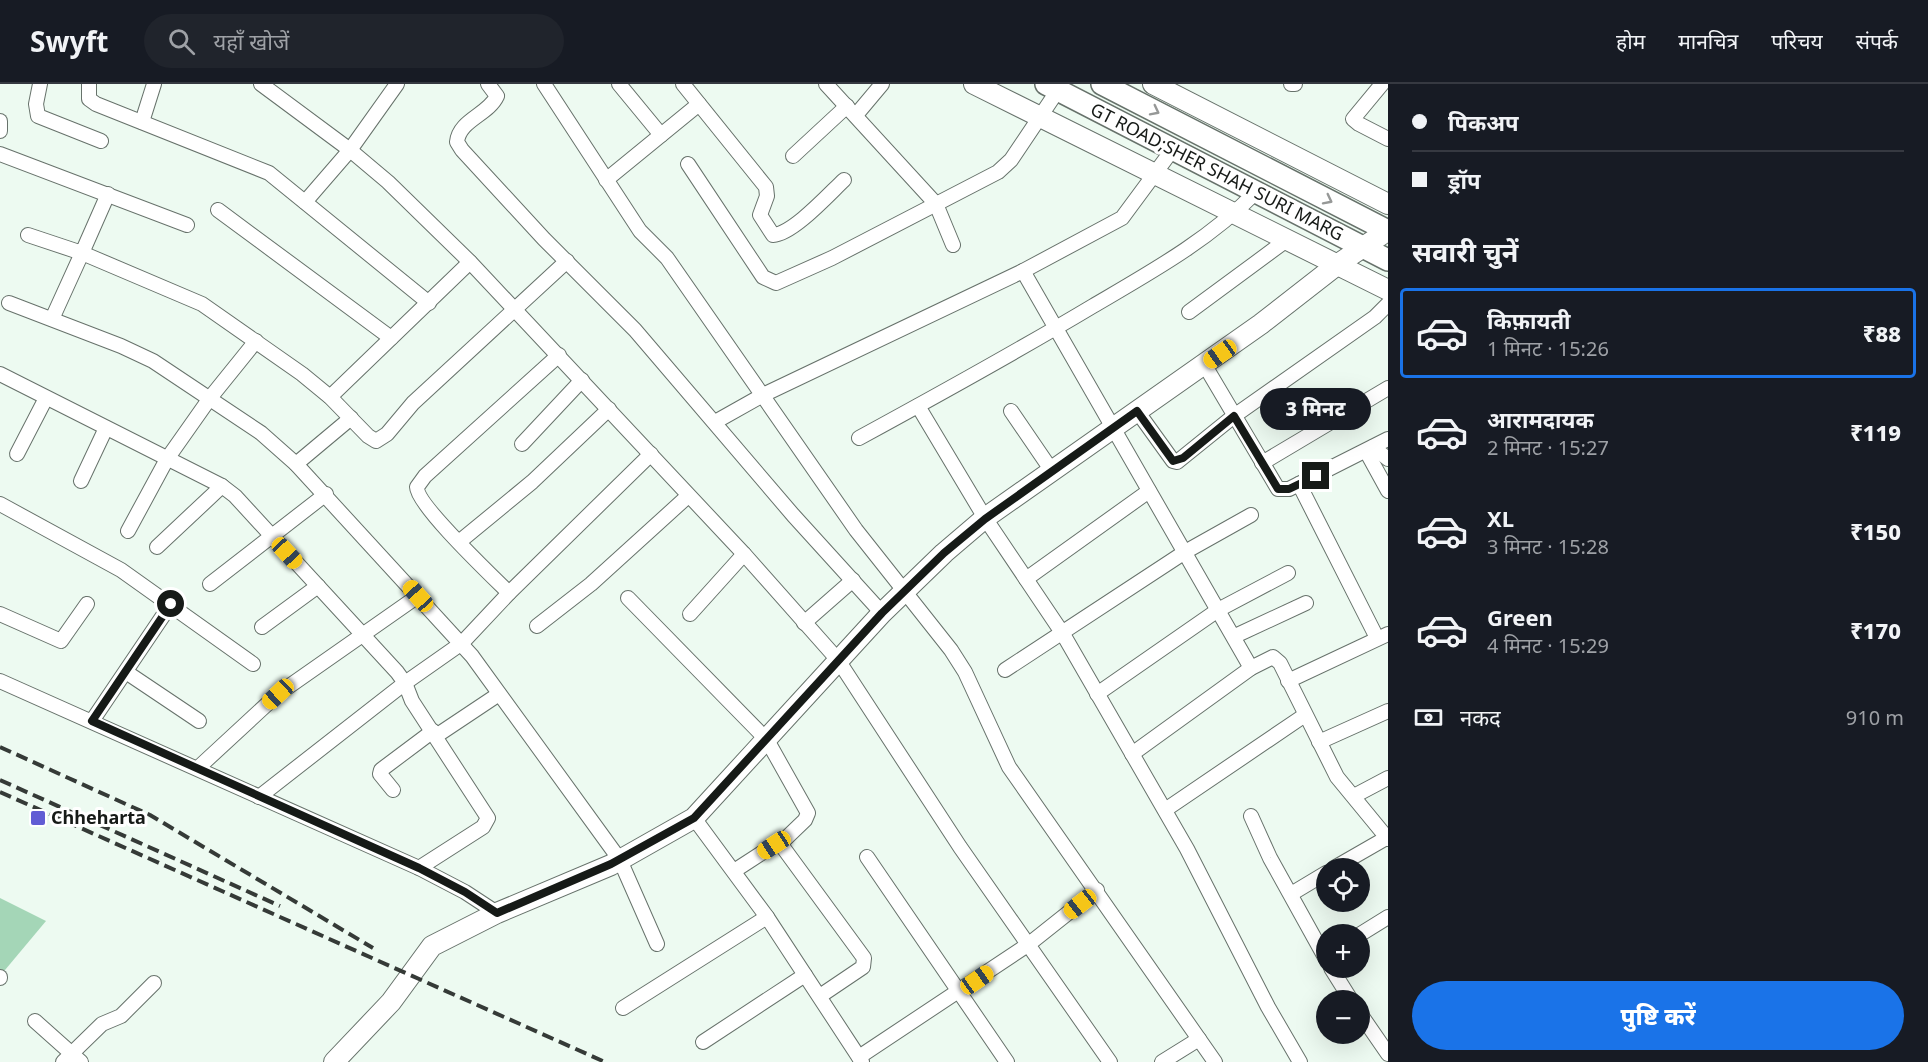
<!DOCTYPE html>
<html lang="hi">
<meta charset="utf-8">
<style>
:root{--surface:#171b24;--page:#20242c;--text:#f1f3f6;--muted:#9ea1a6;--line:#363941;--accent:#1a73e8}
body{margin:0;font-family:"Noto Sans","Noto Sans Devanagari",sans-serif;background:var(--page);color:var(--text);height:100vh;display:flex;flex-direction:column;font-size:22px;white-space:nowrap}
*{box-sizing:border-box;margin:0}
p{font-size:20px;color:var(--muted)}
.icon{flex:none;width:33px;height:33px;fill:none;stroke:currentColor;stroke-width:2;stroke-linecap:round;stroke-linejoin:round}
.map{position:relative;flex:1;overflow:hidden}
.side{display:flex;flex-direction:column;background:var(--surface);width:540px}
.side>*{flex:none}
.guide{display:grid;align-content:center;height:132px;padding:0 24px;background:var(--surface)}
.controls{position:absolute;left:1316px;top:774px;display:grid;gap:12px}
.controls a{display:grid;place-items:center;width:54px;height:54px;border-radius:50%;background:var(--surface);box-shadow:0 6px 24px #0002;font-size:30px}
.end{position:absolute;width:27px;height:27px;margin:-14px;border:8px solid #161a17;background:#fff;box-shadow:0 0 0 3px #fff}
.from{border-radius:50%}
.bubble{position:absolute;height:42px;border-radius:21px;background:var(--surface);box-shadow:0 6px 24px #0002;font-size:20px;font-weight:800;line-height:42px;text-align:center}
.car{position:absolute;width:18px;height:36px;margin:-18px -9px;border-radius:8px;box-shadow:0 0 4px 2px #0007;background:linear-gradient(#f5c518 24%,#345 0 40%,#f5c518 0 76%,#345 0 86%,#f5c518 0)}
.guide b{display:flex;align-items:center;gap:21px;height:57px;font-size:22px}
.guide b+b{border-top:2px solid var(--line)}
.guide i{width:15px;height:15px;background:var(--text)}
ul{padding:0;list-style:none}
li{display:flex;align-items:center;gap:18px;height:90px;margin:0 12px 9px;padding:0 12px;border:3px solid transparent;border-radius:6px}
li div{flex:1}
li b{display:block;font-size:22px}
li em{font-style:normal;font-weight:800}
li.on{border-color:var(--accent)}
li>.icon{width:54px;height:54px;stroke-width:1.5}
h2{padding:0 24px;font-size:27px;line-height:72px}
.pay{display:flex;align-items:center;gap:15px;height:66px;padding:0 24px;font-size:22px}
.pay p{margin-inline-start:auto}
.action{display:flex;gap:12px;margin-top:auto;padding:12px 24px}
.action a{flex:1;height:69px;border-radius:36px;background:var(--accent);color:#fff;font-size:24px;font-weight:800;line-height:69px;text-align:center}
header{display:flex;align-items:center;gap:36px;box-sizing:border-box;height:84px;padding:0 30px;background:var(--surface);border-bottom:2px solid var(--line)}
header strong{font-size:28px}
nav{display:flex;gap:33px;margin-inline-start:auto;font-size:21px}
.search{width:420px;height:54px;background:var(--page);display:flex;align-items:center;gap:15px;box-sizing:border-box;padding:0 21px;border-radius:33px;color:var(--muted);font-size:22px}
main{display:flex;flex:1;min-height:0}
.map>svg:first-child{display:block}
</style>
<header>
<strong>Swyft</strong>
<div class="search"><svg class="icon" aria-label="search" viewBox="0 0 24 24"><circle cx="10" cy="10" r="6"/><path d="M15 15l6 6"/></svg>यहाँ खोजें</div>
<nav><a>होम</a><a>मानचित्र</a><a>परिचय</a><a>संपर्क</a></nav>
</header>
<main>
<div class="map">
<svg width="1388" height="978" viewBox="0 0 1388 978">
<rect width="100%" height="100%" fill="#edfaf1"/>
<path fill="#a4d6b7" d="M0,814L46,837L0,892Z"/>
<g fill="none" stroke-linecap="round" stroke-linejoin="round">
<defs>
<g id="street">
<path d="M40,0L36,20L38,32L101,57"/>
<path d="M89,0V15L96,20L269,89L429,219"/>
<path d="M261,0L350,66L388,98L470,178L744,470L838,576L960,763L1110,978"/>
<path d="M488,0L497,12C488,31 459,36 457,58L462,66L544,155L635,246L793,431L882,529"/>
<path d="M544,0L640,147L667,174L856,446L951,566L965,588L1009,683L1215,978"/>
<path d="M619,0L661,51"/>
<path d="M683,0L766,103L767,112L760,131L773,151C793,150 829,110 844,96"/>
<path d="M826,0L936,120L953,161"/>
<path d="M1291,0H1295"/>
<path d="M1382,0L1353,35L1359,40L1388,55"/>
<path d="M856,31L882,0"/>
<path d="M0,37V47"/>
<path d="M142,38L154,0"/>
<path d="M0,70L187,141"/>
<path d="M793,72L847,22"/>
<path d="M688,80L763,193L776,199L832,174L998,88L1011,76L1058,6"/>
<path d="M606,96L699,20"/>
<path d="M305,118L350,66L397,0"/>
<path d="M218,126L391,254"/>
<path d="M28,151L82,169L108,110"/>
<path d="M1023,187L1251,584"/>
<path d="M9,219L121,262L153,277L261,349L296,380L472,572L620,776L657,860"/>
<path d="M1189,228L1288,155"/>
<path d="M52,235L82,169L202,220L302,290L330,313L368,352L376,357L387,350L413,319L567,177"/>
<path d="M1204,280L1278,405H1289L1388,355"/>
<path d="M0,290L222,402L235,412L397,588L405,599L412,617L488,734L483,743L419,784"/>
<path d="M330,313L470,178"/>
<path d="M918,322L985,434L1063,550L1187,765L1268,923L1300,978"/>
<path d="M1011,327L1052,387"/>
<path d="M1137,327L1173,377L1177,378L1234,332L1375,233L1388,220"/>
<path d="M715,338L763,311L1023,187L1122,134L1173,65"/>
<path d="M859,354C938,311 1016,268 1093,222C1151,188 1209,156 1256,108"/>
<path d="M522,360L582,296"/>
<path d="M1373,363L1388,375"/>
<path d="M1366,367L1388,407"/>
<path d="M17,370L46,314"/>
<path d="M1262,379L1388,304"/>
<path d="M296,380L351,334"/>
<path d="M81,397L106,344"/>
<path d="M1299,400L1377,554"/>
<path d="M0,420L121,486L253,580"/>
<path d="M128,447L167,375L210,314L256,257"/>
<path d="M459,458L532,398L609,325"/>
<path d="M157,463L222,402"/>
<path d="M1026,495L1149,407"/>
<path d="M210,500L326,410"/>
<path d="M509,509C493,493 416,420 417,403L425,392L559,271"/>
<path d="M628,514L767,656L808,729L805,736L780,760"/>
<path d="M0,530L61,557L87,520"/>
<path d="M690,530L744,470"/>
<path d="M804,539L853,496"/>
<path d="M537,542L591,500L688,412"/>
<path d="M262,543L318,502"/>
<path d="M1235,552L1306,519"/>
<path d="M1005,586L1185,468L1251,431"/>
<path d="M126,588L199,637"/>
<path d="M0,597L419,784L465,808L497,829"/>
<path d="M1288,597L1388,550"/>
<path d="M1097,610L1218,526L1288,489"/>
<path d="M92,637L171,520"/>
<path d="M436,652L499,610"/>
<path d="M1319,658L1388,627"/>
<path d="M1132,670L1251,584L1273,573L1280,579L1337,693L1388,755"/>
<path d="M198,684L278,610L418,512"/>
<path d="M393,706L380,690L381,686L433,647"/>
<path d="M1354,712L1388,694"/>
<path d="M259,713L405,599L462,559L509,509L651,370"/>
<path d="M1165,726L1305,631"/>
<path d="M1251,732L1270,774L1326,875"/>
<path d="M694,734L767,833L862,978"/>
<path d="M867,773L1007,978"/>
<path d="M1334,784L1388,753"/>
<path d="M734,787L774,761L782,762L864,874L863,883L820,912"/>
<path d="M1291,810L1326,789"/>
<path d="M1359,851L1388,833"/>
<path d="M1331,884L1351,916"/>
<path d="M0,894V893"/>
<path d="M623,924L767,833"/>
<path d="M1359,928L1388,970"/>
<path d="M35,937L81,978"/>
<path d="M703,958L805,891"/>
<path d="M859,973L1029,860L1097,806"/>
<path d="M63,978L102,940L121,932L154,899"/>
<path d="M1162,978L1199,955"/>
</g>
<g id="secondary">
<path d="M974,0L1388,206"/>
<path d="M1153,0L1388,120"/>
<path d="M334,978L391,918L432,862L497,829L611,781L694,734L882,529L944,469L985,434L1261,240L1338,180L1387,147"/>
</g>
<g id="primary">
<path d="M1046,0L1388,176"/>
<path d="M1102,0L1388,147"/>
</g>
</defs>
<use href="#street" stroke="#67726b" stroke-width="16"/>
<use href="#secondary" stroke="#67726b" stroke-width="22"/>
<use href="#primary" stroke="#67726b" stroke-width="24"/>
<use href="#street" stroke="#fff" stroke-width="14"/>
<use href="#secondary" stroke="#fff" stroke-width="20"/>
<use href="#primary" stroke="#fff" stroke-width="21"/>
<g stroke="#353a37" stroke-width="4" stroke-dasharray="12 6" stroke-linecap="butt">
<path d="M0,663L150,731L373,864"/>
<path d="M0,696L280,822"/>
<path d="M0,708L605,978"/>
</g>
</g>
<defs><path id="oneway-chevron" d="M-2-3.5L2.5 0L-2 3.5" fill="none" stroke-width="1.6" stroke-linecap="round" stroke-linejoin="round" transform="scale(1.5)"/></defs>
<g stroke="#969897">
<use href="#oneway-chevron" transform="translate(1155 27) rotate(27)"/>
<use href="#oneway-chevron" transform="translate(1328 116) rotate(27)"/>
</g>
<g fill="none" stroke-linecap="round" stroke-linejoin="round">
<path stroke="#161a17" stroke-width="8" d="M171,520L92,637L419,784L465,808L497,829L611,780L694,734L882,529L944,469L985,435L1137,327L1173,377L1183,374L1234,332L1278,405H1289L1316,392"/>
</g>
<rect fill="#615cd4" stroke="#fff" stroke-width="2" x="30" y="726" width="16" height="16" rx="3"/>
<g text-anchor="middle" stroke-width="6" stroke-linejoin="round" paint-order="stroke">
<g font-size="18" fill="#161a17" stroke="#fff">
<text transform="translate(1217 88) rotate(27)" y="6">GT ROAD;SHER SHAH SURI MARG</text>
</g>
<g font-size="18" font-weight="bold" fill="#161a17" stroke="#fff" text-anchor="start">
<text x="51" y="740">Chheharta</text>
</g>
</g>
</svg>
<div class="controls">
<a><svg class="icon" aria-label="locate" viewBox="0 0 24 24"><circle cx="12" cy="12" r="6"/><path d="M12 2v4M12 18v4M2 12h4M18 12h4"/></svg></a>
<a>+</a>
<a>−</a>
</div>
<i class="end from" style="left:171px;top:520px"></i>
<i class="end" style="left:1316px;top:392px"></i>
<div class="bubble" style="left:1260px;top:304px;width:111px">3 मिनट</div>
<i class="car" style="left:1220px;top:270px;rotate:235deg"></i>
<i class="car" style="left:287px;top:469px;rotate:137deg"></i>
<i class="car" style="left:418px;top:512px;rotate:318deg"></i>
<i class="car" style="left:278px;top:610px;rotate:227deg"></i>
<i class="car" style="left:774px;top:761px;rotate:237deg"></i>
<i class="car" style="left:1080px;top:820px;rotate:232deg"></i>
<i class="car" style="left:977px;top:896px;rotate:55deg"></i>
</div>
<section class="side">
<div class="guide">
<b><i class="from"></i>पिकअप</b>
<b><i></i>ड्रॉप</b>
</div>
<h2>सवारी चुनें</h2>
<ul>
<li class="on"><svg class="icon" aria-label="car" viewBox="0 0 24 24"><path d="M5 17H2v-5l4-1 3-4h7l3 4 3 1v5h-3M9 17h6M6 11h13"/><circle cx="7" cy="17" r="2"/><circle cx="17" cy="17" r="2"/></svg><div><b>किफ़ायती</b><p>1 मिनट · 15:26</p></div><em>₹88</em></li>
<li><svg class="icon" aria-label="car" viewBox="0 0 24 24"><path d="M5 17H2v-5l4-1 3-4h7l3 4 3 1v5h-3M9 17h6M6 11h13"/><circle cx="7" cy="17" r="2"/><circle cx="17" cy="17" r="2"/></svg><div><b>आरामदायक</b><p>2 मिनट · 15:27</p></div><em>₹119</em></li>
<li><svg class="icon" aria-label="car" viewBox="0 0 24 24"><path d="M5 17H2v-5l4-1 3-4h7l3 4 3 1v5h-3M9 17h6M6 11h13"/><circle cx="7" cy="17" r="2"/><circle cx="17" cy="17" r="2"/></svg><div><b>XL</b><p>3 मिनट · 15:28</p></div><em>₹150</em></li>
<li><svg class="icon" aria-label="car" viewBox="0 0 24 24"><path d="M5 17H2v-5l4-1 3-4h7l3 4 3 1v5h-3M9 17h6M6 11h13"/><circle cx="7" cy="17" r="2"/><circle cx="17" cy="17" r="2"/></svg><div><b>Green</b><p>4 मिनट · 15:29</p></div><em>₹170</em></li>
</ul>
<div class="pay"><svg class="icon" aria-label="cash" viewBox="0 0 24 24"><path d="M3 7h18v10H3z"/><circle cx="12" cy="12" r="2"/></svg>नकद<p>910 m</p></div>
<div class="action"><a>पुष्टि करें</a></div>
</section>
</main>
